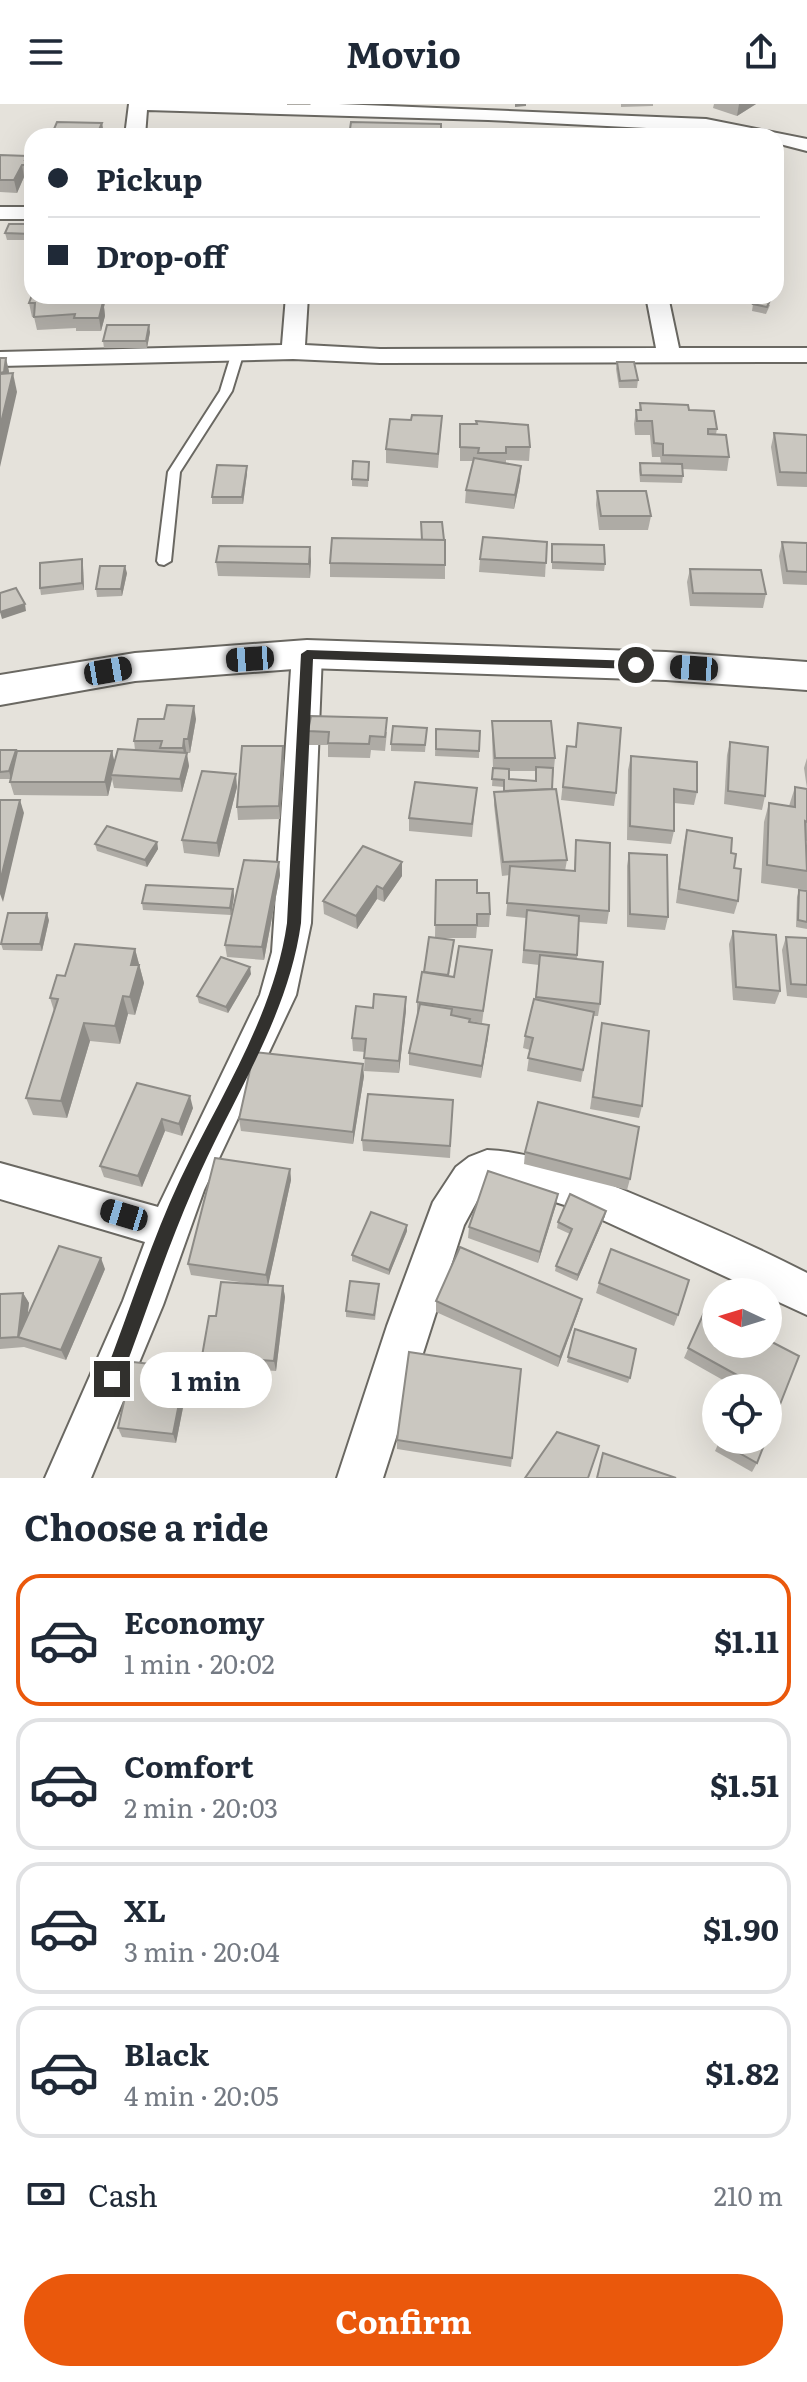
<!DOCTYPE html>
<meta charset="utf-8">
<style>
:root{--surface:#fff;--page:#f6f6f7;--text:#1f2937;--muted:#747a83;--line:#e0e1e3;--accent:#ea580c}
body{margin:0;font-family:Literata,serif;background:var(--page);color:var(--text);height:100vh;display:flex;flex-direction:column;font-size:30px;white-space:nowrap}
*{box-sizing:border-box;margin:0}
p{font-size:26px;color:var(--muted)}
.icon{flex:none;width:44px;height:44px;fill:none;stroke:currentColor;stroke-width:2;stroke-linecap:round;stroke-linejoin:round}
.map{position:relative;height:1374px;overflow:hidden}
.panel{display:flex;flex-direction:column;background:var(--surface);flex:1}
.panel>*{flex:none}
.banner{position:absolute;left:24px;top:24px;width:760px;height:176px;border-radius:24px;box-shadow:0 8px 32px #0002;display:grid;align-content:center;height:176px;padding:0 24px;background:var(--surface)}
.needle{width:52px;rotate:274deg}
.buttons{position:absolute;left:702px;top:1174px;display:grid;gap:16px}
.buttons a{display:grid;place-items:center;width:80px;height:80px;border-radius:50%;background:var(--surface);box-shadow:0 8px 32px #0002;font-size:40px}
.end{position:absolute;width:36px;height:36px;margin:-18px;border:10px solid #32312e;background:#fff;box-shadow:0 0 0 4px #fff}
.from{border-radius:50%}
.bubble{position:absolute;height:56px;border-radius:28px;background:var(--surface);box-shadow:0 8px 32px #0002;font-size:26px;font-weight:700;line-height:56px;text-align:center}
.car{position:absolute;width:24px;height:48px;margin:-24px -12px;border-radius:10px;box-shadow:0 0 6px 2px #0007;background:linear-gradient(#222 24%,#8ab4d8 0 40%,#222 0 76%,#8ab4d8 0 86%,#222 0)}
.banner b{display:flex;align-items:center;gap:28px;height:76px;font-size:30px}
.banner b+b{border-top:2px solid var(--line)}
.banner i{width:20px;height:20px;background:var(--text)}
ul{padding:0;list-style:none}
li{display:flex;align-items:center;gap:24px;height:132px;margin:0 16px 12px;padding:0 8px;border:4px solid var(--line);border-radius:24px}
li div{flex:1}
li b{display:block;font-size:30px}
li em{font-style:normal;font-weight:700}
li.active{border-color:var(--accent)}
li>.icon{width:72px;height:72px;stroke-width:1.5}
h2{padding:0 24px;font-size:36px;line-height:96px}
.pay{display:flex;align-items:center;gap:20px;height:88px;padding:0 24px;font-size:30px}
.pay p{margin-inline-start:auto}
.action{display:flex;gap:16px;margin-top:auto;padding:16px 24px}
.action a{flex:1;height:92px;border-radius:48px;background:var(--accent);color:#fff;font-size:32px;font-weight:700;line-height:92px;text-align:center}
header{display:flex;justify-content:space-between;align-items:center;height:104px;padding:0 24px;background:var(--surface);font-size:36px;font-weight:700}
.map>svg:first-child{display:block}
</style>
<header><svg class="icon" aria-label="menu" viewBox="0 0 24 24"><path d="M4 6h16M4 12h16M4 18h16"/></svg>Movio<svg class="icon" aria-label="share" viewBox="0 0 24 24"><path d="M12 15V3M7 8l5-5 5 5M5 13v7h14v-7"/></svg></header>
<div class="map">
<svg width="807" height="1374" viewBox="0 0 807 1374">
<rect width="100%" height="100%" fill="#e5e2db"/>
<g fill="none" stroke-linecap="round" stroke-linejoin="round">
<defs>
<path id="lane" d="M237,247L243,251L232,287L180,368L171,457L164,461L159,460L157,457L168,368L220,287L231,251Z"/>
<g id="street">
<path d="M129,0H339L706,15L807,35V47L776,39V32H737L706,27L488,16L147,6L145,32H125Z"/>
<rect x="0" y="103" width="32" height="12"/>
<path d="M286,192H308L305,241L380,245L656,244L646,192H668L679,244H807V258L380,259L293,255L0,262V248L282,241Z"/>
<path d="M307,540L317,543L322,550L311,819L296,891L204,1086L163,1201L91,1374H45L123,1197L145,1138L0,1095V1059L158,1103L260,891L272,848L292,550L297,543Z"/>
<path d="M487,1046C536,1048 583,1070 628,1088C688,1113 749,1139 807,1169V1211L768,1193V1188H759L583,1107L509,1083L491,1082L477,1097L464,1121L383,1374H337L387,1222L433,1098L456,1063L469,1053Z"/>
</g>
<path id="secondary" d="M307,536L666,548L807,558V586L666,576L307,564L135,577L0,601V571L135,549Z"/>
</defs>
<use href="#lane" stroke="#6a6862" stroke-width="4"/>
<use href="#street" stroke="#6a6862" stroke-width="4"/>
<use href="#secondary" stroke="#6a6862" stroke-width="4"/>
<use href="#lane" fill="#fff" fill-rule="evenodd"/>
<use href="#street" fill="#fff" fill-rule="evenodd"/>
<use href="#secondary" fill="#fff" fill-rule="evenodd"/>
</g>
<g fill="#aeaba5" fill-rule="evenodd">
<path d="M287,0H311L310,1H287Z"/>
<path d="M615,0H653V2L621,3V0Z"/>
<path d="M714,0H756L737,12L713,4Z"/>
<path d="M102,19L104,32H51Z"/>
<path d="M0,51L30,56L32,64V84L31,73H24L17,89L0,88Z"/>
<path d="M32,120V136H7L5,129Z"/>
<path d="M106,194L104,203L105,212L101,227H76V224L37,226L34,213H32L29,199Z"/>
<path d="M753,200L770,201L766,210L752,207Z"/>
<path d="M150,228L147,244H104L103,237Z"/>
<path d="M617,258L638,276L637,284H619L616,265Z"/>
<path d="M640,299L689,306L717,325L716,330L729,353L727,367L682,365L683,372L682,379L640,378L639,366L640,359H661L660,353H652L650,331H635L634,320L636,306H639Z"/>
<path d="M442,312L438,364L386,359V345L411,316Z"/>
<path d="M460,320L530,343L529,357L506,356V359L520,376L514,405L465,399L466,386L473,357H460Z"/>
<path d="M774,329L807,331V383L777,382L771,343Z"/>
<path d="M247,362V369L243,400H212V393Z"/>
<path d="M369,365L368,383L352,382V375Z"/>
<path d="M597,387L651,412L648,426H599L596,401Z"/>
<path d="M444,436H445V475L330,473V459Z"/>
<path d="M547,438L545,473L479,468L480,455Z"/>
<path d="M782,438L807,439V481L783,480L779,452Z"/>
<path d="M552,440L605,460L604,467L552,465Z"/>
<path d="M311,457L310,474L218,472L216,458Z"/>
<path d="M83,462L84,486L41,491L40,484Z"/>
<path d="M690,465L766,490L763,504L690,502L687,478Z"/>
<path d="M127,469L122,492L97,493L96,485Z"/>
<path d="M196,615L190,649H187L189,662L182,688L114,684L112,675L108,692L14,691L10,678L11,675H0V646L112,647L114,658L135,646L134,637Z"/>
<path d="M492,617L555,654L552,685L567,756L565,767H574L576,736L609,807L607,820L579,818L577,856L600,900L598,912H593L581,978L527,967L530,946L523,944L525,932L535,895L539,861L522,859L526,814L506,812L510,771L502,772L494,701V688L504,687V683L492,682L493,664L492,631ZM509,667H536L535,677L509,675Z"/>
<path d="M427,624L425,648L391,647V640Z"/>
<path d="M436,625L480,627L479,654L435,652Z"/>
<path d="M308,627L387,628L385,647L371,646L370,654L328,653V641H309Z"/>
<path d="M730,638L765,692L762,706L724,700L727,651Z"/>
<path d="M567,642L616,689L614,702L561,696Z"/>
<path d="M631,652L697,688L694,701L674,699V727L671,740L627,736L628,666Z"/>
<path d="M807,654V737H805V741H807V786L761,779L764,718L769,699L789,702L795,683L807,685L804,664Z"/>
<path d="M284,656L280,715L238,716L237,703Z"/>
<path d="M237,683L219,753L184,749L182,736Z"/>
<path d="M477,684L472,733L409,727V714Z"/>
<path d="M687,726L731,749L738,797L734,810L676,799L684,739Z"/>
<path d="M157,738L158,745L147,763L97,747L95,740Z"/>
<path d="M629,749L668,813L665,826L627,823V762Z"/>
<path d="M279,758L280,771L264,856L227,853L225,841Z"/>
<path d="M402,758V772L384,798L377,795L357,825L324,810L323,797Z"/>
<path d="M436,776L477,789L490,810L489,823H477L476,834H439L454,836L449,872L454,873L492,846L482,919L469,917L489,921L481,974L409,961V949L418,911L417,910V898L423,869L435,833Z"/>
<path d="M233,785L234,792L231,811L143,806L142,799Z"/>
<path d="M799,786L807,787V825L796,823L797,793Z"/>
<path d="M49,816L42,847L3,846L1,840Z"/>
<path d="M733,827L780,887L775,900L733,896L729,840Z"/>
<path d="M786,833L807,834V894L787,892L782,846Z"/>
<path d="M135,845L144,879L135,911L128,910L120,940L90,937L67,1014L33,1011L26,994L54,907L50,894L65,872Z"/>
<path d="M251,870L228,909L199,899L197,892Z"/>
<path d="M406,893V906L399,969L364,967L365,948L353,947L352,934L373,904Z"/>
<path d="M602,919L642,1002L639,1014L590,1005Z"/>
<path d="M364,972L353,1040L241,1027L239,1015Z"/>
<path d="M137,979L193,1004L182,1032L165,1027L142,1083L104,1073L100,1062Z"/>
<path d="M453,996L450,1054L363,1047L362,1036Z"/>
<path d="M525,1048L630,1075L627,1086L524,1060Z"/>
<path d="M290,1065L291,1076L268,1181L283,1182L285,1193L276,1267L205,1262L202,1252L216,1212L253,1180L191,1171L188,1160Z"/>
<path d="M556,1101L538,1159L468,1134L469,1123Z"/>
<path d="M605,1112L577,1177L555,1167L556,1162L570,1130L557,1124L558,1118Z"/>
<path d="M407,1127L389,1171L352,1157V1151Z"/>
<path d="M105,1165L66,1256L24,1243L0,1245V1190L23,1189L29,1199L27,1213Z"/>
<path d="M599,1179L678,1211L674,1222L596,1189Z"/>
<path d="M379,1180L375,1216L346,1213V1207Z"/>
<path d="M711,1193L716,1240L768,1284H737L684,1254Z"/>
<path d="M582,1195L579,1206L558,1263L436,1208V1197Z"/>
<path d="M575,1225L630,1274L628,1279L567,1258Z"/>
<path d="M186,1264L189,1273L176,1339L122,1333L118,1324Z"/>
<path d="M397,1336L512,1354L511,1363L397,1345Z"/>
<path d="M720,1336H766L757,1359L752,1368L715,1347Z"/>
</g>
<g fill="#8d8b86">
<path d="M515,0H526V2L515,3Z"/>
<path d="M739,0H756L737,12Z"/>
<path d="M102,19L104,31L99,32L98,28Z"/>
<path d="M27,52L29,60L30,56L32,64L30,69V74L28,61L25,56Z"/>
<path d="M22,61L24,73L17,89L14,76Z"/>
<path d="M101,192H106V194L104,203L105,212L101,227L99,214L101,204Z"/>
<path d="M149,221L150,228L147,244L146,237Z"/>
<path d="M6,254L9,267L8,282L4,268Z"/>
<path d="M13,269L17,288L0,363V323Z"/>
<path d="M247,362V369L243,400L242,393Z"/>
<path d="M521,362L520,376L514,405L515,391Z"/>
<path d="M310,443L311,457L310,474L309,460Z"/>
<path d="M82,455L83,462L84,486L82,479Z"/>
<path d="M125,462L127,469L122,492L121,485Z"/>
<path d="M25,500L26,507L2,515L0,508Z"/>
<path d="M194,602L196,615L190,649L188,635Z"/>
<path d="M184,635L189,662L182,688L180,675L185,656L183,644Z"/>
<path d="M283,642L284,656L280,715L279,702Z"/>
<path d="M16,646L11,675L9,667Z"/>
<path d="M112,647L115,660L111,671L112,675L108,692L105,678Z"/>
<path d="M236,670L237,683L219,753L217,739Z"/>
<path d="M20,696L24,709L3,798L0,790V778Z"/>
<path d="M157,738L158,745L147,763L145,756Z"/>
<path d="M279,758L280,771L264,856L262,843Z"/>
<path d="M402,758V772L384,798L383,785Z"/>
<path d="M377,782V795L357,825L356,812Z"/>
<path d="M233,785L234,792L231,811L230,804Z"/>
<path d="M47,809L49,816L42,847L40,840Z"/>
<path d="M135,845L144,879L135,911L130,893L131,861Z"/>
<path d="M250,863L251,870L228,909L226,903Z"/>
<path d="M123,892L128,910L120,940L115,922Z"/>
<path d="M406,893V906L399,969V957Z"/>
<path d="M84,919L90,937L67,1014L61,997Z"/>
<path d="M489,921L488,934L481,974L482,962Z"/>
<path d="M363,960L364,972L353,1040V1028Z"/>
<path d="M190,992L193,1004L182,1032L179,1020Z"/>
<path d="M162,1015L165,1027L142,1083L138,1072Z"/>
<path d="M290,1065L291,1076L268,1182L266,1171Z"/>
<path d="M558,1090L556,1101L538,1159L540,1148Z"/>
<path d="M606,1107L605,1112L577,1177L578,1171Z"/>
<path d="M407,1121V1127L389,1171V1166Z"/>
<path d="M101,1154L105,1165L66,1256L61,1246Z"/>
<path d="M283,1182L285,1193L276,1267L274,1257Z"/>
<path d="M23,1189L29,1199L25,1235L18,1233L24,1243L18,1233Z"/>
<path d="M582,1195L579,1206L558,1263L560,1253Z"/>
<path d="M186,1264L189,1273L176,1339L173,1330Z"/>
</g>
<g fill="#cac7c0" stroke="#8d8b86" stroke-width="2">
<path d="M57,18L102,19L98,28H87L86,32H51Z"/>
<path d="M351,18L441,20V26L454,27L453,32H349Z"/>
<path d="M0,51L27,52L25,56H30L28,61H22L14,76H0Z"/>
<path d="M9,120H32V127L31,130L5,129Z"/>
<path d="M32,191L101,192L100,195H92L91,198H103L99,214H74L75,210L34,213L35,199H29Z"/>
<path d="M757,192L771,194L767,203L753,200Z"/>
<path d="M107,221H149L146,237H103Z"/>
<path d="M0,254H6L4,268L0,269Z"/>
<path d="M617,258H634L638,276L620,277Z"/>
<path d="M13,269L0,323V270Z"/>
<path d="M640,299L688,301L689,306L714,307L717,325H708V330L726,331L729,353L663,351V340L654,339L652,317H637L636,306H641Z"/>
<path d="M412,311L442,312L438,350L386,345L390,315L411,316Z"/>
<path d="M476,317L528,321L530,343H506V349H478L479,344L460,343V320H477Z"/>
<path d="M774,329L807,331V369L780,368Z"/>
<path d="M474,354L521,362L515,391L466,386Z"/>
<path d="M353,357L369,358L368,376L352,375Z"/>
<path d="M640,359L682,360L683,372L641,371Z"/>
<path d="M217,361L247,362L242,393H212Z"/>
<path d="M597,387H646L651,412H601Z"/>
<path d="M421,418H442L444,436H422Z"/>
<path d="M483,433L547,438L546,459L480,455Z"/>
<path d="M332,434L445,436V461L330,459Z"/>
<path d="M782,438L807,439V468L787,467Z"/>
<path d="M552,440L604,441L605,460L552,458Z"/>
<path d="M219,442L310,443L309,460L216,458Z"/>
<path d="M82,455V479L40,484V459Z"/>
<path d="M100,462H125L121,485H96Z"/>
<path d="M690,465L761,466L766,490L693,489Z"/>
<path d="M16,484L25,500L0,508V489Z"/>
<path d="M167,601L194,602L188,635H184L183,644H160L162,637H134L138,615H164Z"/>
<path d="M311,612L387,614L385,633L370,632L369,640L328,639L329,628L308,627Z"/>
<path d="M492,617H551L555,654H495Z"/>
<path d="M578,619L621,624L616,689L563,683L567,642L576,643Z"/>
<path d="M393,622L427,624L425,641L391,640Z"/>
<path d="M436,625L480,627L479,647L436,645Z"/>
<path d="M730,638L768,643L765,692L728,687Z"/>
<path d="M242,642H283L279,702L237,703Z"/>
<path d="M118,645L187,649L180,675L111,671Z"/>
<path d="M0,646H16L9,667L0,668Z"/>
<path d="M17,647H112L105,678H10Z"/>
<path d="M631,652L697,658V688L674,685V727L630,722Z"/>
<path d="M536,663L553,664L552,685L504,687V676L492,675L493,664L509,665V675L536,677Z"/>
<path d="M202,667L236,670L217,739L182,736Z"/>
<path d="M415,678L477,684L472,720L409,714Z"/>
<path d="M795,683L807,685V718L805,717L807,767L767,761L769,699L795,703Z"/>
<path d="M556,685L567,756L503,758L494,688Z"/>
<path d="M0,696H20L0,778Z"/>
<path d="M107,722L157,738L145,756L95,740Z"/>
<path d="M687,726L732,734L731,749L736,750L734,764L741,765L738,797L679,785Z"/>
<path d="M576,736L610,739L609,807L507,799L510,762L575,767Z"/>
<path d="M363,742L402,758L383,785L377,782L356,812L323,797Z"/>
<path d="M629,749L667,751L668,813L630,810Z"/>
<path d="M244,756L279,758L262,843L225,841Z"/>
<path d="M436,776H477V789H489L490,810H477V821H435Z"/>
<path d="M146,781L233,785L230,804L142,799Z"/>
<path d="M799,786L807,787V818L798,816Z"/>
<path d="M527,806L579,812L577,851L524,846Z"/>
<path d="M8,809H47L40,840H1Z"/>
<path d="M733,827L776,831L780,887L736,883Z"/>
<path d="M429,833L454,836L448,871L424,868Z"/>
<path d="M786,833L807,834V881L791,880Z"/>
<path d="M75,840L135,845L131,861H139L130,893L123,892L115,922L84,919L61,997L26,994L58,895L50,894L57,871L65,872Z"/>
<path d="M459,842L492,846L483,907L417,898L422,868L454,873Z"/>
<path d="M540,851L603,858L600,900L536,893Z"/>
<path d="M221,853L250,863L226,903L197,892Z"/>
<path d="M374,890L406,893L399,957L364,954L366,935L352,934L356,902L373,904Z"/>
<path d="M534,895L594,908L583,966L528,954L533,934L525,932Z"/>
<path d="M420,900L452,905L451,911L470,915L469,918L489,921L482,962L409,949Z"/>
<path d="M602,919L649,927L642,1002L593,993Z"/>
<path d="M254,948L363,960L353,1028L239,1015Z"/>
<path d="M137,979L190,992L179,1020L162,1015L138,1072L100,1062Z"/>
<path d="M368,990L453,996L450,1042L362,1036Z"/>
<path d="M538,998L639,1023L630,1075L525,1048Z"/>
<path d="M215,1054L290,1065L266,1171L188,1160Z"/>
<path d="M488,1067L558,1090L540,1148L469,1123Z"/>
<path d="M570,1090L606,1107L578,1171L556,1162L572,1125L558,1118Z"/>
<path d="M371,1108L407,1121L389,1166L352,1151Z"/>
<path d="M59,1142L101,1154L61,1246L18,1233Z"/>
<path d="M460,1143L582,1195L560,1253L436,1197Z"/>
<path d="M611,1145L689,1176L678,1211L599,1179Z"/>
<path d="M350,1177L379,1180L374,1211L346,1207Z"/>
<path d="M221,1178L283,1182L274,1257L202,1252L209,1212H216Z"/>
<path d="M23,1189L18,1233L0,1234V1190Z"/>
<path d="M711,1193L716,1196V1240H768V1236L799,1252L768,1331V1284H742L746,1276L688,1244Z"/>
<path d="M575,1225L636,1245L630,1274L568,1253Z"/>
<path d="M409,1248L521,1265L512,1354L397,1336Z"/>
<path d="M133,1258L186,1264L173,1330L118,1324Z"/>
<path d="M557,1328L599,1342L588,1374H525Z"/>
<path d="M720,1336H766L757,1359L720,1338Z"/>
<path d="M603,1349L676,1374H597Z"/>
</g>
<path fill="#32312e" d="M307,546L636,557L642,561L636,565L313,555L301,819C288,915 230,997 193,1085C166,1147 145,1212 121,1275L118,1281L112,1283L106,1281L103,1275C129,1209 150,1140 180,1076C220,993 274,911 287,819L301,550Z"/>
</svg>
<div class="buttons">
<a><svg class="needle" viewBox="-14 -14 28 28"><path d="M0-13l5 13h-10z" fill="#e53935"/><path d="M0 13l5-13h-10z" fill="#747a83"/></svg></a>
<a><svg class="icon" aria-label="locate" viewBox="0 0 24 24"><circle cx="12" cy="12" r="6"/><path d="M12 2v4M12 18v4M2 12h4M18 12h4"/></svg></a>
</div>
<i class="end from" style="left:636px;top:561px"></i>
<i class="end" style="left:112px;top:1275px"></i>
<div class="bubble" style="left:140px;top:1248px;width:132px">1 min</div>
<i class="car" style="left:250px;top:555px;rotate:266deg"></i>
<i class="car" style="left:694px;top:564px;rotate:274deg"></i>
<i class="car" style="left:108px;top:567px;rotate:80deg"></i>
<i class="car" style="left:124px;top:1111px;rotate:287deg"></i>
<div class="banner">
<b><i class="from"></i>Pickup</b>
<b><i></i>Drop-off</b>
</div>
</div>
<section class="panel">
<h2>Choose a ride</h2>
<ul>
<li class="active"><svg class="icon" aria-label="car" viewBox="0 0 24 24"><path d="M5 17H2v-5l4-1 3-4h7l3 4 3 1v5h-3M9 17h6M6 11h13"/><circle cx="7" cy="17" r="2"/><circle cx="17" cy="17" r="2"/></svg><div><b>Economy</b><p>1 min · 20:02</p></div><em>$1.11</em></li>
<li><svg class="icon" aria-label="car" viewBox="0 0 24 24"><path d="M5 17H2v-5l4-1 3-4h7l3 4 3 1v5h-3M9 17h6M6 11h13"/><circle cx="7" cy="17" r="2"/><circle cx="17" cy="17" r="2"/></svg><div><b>Comfort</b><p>2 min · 20:03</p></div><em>$1.51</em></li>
<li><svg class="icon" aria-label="car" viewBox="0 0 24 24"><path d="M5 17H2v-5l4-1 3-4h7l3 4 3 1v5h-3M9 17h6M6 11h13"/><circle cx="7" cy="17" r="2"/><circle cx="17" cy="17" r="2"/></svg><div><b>XL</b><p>3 min · 20:04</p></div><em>$1.90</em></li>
<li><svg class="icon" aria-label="car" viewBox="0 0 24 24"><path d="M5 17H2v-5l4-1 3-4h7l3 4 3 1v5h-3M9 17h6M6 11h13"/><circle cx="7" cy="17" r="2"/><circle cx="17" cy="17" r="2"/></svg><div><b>Black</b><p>4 min · 20:05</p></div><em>$1.82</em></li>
</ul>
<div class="pay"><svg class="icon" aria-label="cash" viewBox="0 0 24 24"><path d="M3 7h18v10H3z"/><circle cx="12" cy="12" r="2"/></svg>Cash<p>210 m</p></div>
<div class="action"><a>Confirm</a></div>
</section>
